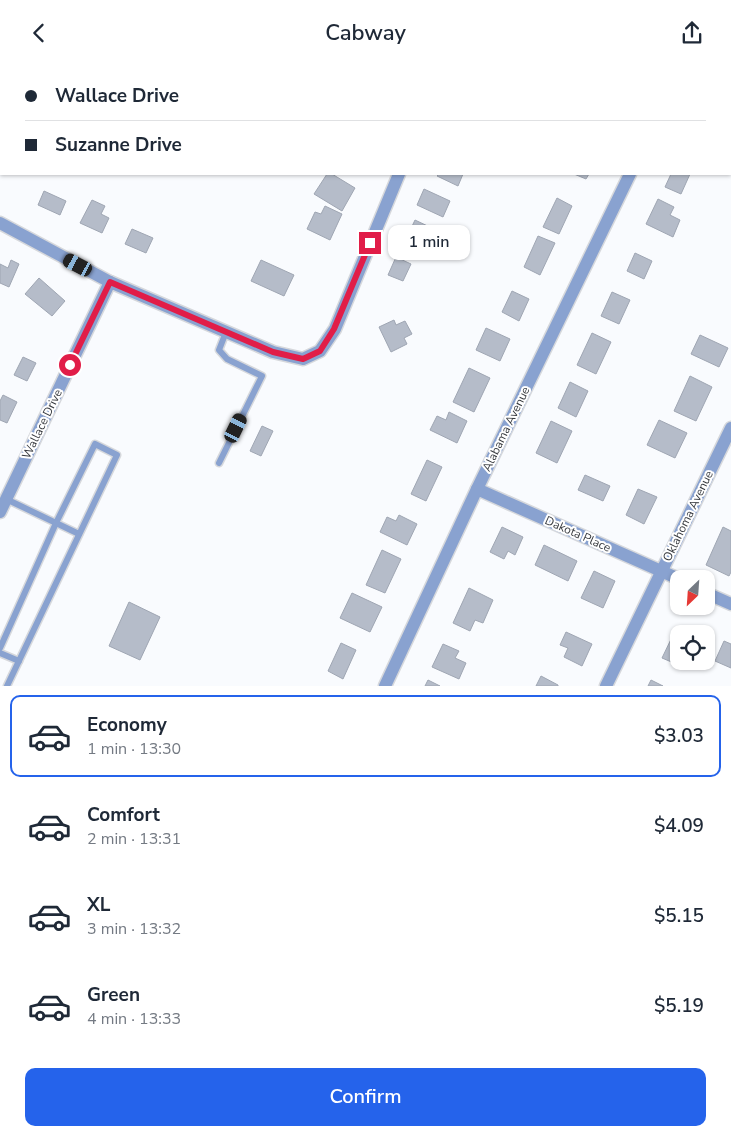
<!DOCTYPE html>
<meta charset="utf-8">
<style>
:root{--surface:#fff;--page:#f6f6f7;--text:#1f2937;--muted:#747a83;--line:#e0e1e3;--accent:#2563eb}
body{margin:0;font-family:"Nunito Sans",sans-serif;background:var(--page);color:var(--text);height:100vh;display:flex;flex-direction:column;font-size:19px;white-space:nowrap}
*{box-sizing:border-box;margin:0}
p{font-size:16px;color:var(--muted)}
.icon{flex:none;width:28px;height:28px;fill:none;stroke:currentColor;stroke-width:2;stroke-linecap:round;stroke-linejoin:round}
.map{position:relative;height:621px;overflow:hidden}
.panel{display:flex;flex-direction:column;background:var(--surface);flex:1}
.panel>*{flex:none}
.hud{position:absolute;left:0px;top:0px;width:731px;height:110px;box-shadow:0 1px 4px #0004;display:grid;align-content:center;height:110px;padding:0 25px;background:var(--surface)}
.needle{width:32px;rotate:205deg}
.tools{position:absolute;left:670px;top:505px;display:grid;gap:10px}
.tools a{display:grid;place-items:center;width:45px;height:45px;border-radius:10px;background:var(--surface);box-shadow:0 1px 4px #0004;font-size:25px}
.end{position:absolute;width:22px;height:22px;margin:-11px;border:6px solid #e11d48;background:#fff;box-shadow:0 0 0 2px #fff}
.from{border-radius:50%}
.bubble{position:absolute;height:35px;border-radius:10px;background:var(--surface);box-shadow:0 1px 4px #0004;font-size:16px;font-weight:600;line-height:35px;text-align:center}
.car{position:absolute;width:15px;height:30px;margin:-15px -8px;border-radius:6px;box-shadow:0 0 4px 1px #0007;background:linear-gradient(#222 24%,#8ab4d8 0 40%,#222 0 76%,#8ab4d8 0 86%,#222 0)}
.hud b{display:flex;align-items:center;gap:18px;height:48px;font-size:19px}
.hud b+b{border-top:1px solid var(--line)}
.hud i{width:12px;height:12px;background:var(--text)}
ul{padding:9px 0 0;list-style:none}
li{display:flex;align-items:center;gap:15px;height:82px;margin:0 10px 8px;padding:0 15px;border:2px solid transparent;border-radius:10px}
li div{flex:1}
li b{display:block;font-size:19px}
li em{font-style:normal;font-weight:600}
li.active{border-color:var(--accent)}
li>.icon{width:45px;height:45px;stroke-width:1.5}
.primary-button{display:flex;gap:10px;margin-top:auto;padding:10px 25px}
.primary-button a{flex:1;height:58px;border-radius:10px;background:var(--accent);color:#fff;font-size:20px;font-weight:600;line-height:58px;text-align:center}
header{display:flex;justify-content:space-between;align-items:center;height:65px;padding:0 25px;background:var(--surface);font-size:22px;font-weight:600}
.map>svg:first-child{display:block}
</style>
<header><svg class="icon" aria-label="back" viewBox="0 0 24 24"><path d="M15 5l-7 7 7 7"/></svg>Cabway<svg class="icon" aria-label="share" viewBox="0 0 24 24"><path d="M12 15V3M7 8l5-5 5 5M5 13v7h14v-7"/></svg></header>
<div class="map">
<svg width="731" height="621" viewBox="0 0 731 621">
<rect width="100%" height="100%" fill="#f9fbfe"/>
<g fill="#b5bcc9" stroke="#9fa6b3">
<path d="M327,109H332L355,123L342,146L314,129Z"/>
<path d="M439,109H463L458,121L437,111Z"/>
<path d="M574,109H589L586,114Z"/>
<path d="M671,109H690L681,129L665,122Z"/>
<path d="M424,124L450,136L443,152L417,140Z"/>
<path d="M44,126L66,136L60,150L38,140Z"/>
<path d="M557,133L572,141L559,169L543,162Z"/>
<path d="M658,134L674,142L670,150L680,155L673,172L646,159Z"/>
<path d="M92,135L105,141L101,149L109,153L102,168L80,158Z"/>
<path d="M325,141L342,149L330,175L307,164L315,147L321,149Z"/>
<path d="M415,155L436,165L429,182L407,172Z"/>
<path d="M132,164L153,173L146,188L125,179Z"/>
<path d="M538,171L555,178L540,210L524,202Z"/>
<path d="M635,188L652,196L644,214L627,206Z"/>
<path d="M396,192L411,199L403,216L388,210Z"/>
<path d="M11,195L19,199L9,222L0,218V199L8,203Z"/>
<path d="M261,195L294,210L284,231L251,216Z"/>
<path d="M39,213L65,236L52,251L25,229Z"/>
<path d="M512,226L529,234L519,256L502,247Z"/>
<path d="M612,227L630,235L619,259L601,251Z"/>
<path d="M394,255L396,260L405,256L412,269L404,273L407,279L391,287L379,262Z"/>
<path d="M486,263L510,274L500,296L476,285Z"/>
<path d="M592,268L611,277L596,309L577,300Z"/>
<path d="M700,270L728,283L719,302L691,289Z"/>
<path d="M23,292L36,298L27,316L14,310Z"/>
<path d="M469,303L490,313L474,347L453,337Z"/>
<path d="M690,311L712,322L696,356L674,346Z"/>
<path d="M570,317L588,326L576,352L558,343Z"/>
<path d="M3,330L17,337L7,358L0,355V336Z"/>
<path d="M449,347L467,356L457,378L430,365L437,351L446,355Z"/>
<path d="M659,355L687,368L675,393L647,380Z"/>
<path d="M551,356L572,366L557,398L536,388Z"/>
<path d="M262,361L273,366L261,391L250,386Z"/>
<path d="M427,395L442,402L426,436L411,429Z"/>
<path d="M585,410L610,421L603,436L578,425Z"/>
<path d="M638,424L657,432L644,459L626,450Z"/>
<path d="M399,450L417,459L407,480L380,467L387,452L396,456Z"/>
<path d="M502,462L523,472L515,490L508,486L504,494L490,487Z"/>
<path d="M723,462L731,466V507L729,511L706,500Z"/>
<path d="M544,480L577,496L568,516L535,500Z"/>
<path d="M382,485L401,494L385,528L366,520Z"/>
<path d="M594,506L615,516L603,543L581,533Z"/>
<path d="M469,523L493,535L483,558L475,555L470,566L453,558Z"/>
<path d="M352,528L382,542L370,567L340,553Z"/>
<path d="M129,537L160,552L140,595L109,581Z"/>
<path d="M566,567L592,579L582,601L564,592L568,583L560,580Z"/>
<path d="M674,568L679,570V596H683L681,601L662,593Z"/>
<path d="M724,576L731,579V603L715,596Z"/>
<path d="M341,578L356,585L343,614L328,606Z"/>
<path d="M443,579L459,586L455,593L466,598L459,614L432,602Z"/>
<path d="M541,611L558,620V621H536Z"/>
<path d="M428,615L440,621H425Z"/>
<path d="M651,615L663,621H648Z"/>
</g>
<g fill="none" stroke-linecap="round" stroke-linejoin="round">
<defs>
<g id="lane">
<path d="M219,398L262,311L227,294L219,285L226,267"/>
<path d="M6,434L79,469"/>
<path d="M0,583L56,458L95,379L117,390L7,621"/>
<path d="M0,588L19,596"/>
</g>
<g id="street">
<path d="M221,0L223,1"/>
<path d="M450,1V0"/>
<path d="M682,1V0"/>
<path d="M0,158L110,217L273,287L303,294L320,286L335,264L399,109"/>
<path d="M477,424L679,514"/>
<path d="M0,447L110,217"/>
<path d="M706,528L731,539"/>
<path d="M385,621L477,424L630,109"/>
<path d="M606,621L731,363"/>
</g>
</defs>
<use href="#lane" stroke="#d6d8dc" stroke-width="9"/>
<use href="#street" stroke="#d6d8dc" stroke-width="15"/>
<use href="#lane" stroke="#89a2d0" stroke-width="6"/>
<use href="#street" stroke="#89a2d0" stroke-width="12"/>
</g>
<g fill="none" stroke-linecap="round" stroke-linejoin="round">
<path stroke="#e11d48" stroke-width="6" d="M70,300L110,217L273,287L303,294L320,286L334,264L370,178"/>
</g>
<g text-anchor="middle" stroke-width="4" stroke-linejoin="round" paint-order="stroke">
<g font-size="12" fill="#373a3f" stroke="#fff">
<text transform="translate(42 359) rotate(-64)" y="4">Wallace Drive</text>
<text transform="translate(506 364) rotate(-64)" y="4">Alabama Avenue</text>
<text transform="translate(688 451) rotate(-64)" y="4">Oklahoma Avenue</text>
<text transform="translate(578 469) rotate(24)" y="4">Dakota Place</text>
</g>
</g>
</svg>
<div class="tools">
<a><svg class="needle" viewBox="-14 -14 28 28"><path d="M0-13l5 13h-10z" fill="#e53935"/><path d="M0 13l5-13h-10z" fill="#747a83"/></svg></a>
<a><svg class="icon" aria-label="locate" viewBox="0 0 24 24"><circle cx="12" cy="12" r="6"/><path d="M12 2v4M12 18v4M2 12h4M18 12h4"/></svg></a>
</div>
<i class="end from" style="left:70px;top:300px"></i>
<i class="end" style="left:370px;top:178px"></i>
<div class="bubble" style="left:388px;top:160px;width:82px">1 min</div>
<i class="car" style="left:78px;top:200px;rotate:298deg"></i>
<i class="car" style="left:236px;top:363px;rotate:26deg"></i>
<div class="hud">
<b><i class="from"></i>Wallace Drive</b>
<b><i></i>Suzanne Drive</b>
</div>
</div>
<section class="panel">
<ul>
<li class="active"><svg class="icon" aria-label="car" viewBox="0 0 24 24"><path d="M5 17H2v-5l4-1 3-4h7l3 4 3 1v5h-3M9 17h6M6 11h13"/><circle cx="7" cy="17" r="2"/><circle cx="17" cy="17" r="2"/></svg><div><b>Economy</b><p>1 min · 13:30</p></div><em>$3.03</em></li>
<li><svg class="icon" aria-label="car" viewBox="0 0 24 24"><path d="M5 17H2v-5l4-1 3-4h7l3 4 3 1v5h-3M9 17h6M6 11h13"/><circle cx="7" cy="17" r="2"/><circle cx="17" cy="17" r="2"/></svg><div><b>Comfort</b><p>2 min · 13:31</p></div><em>$4.09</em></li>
<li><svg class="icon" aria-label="car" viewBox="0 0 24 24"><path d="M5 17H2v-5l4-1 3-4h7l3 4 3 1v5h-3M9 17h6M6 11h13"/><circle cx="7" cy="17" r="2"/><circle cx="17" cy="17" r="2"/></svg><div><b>XL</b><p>3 min · 13:32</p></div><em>$5.15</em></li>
<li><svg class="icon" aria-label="car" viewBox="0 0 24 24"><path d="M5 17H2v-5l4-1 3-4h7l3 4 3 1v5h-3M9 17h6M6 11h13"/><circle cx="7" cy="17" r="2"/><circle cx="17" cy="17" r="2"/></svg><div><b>Green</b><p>4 min · 13:33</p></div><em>$5.19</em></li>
</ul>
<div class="primary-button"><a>Confirm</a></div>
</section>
